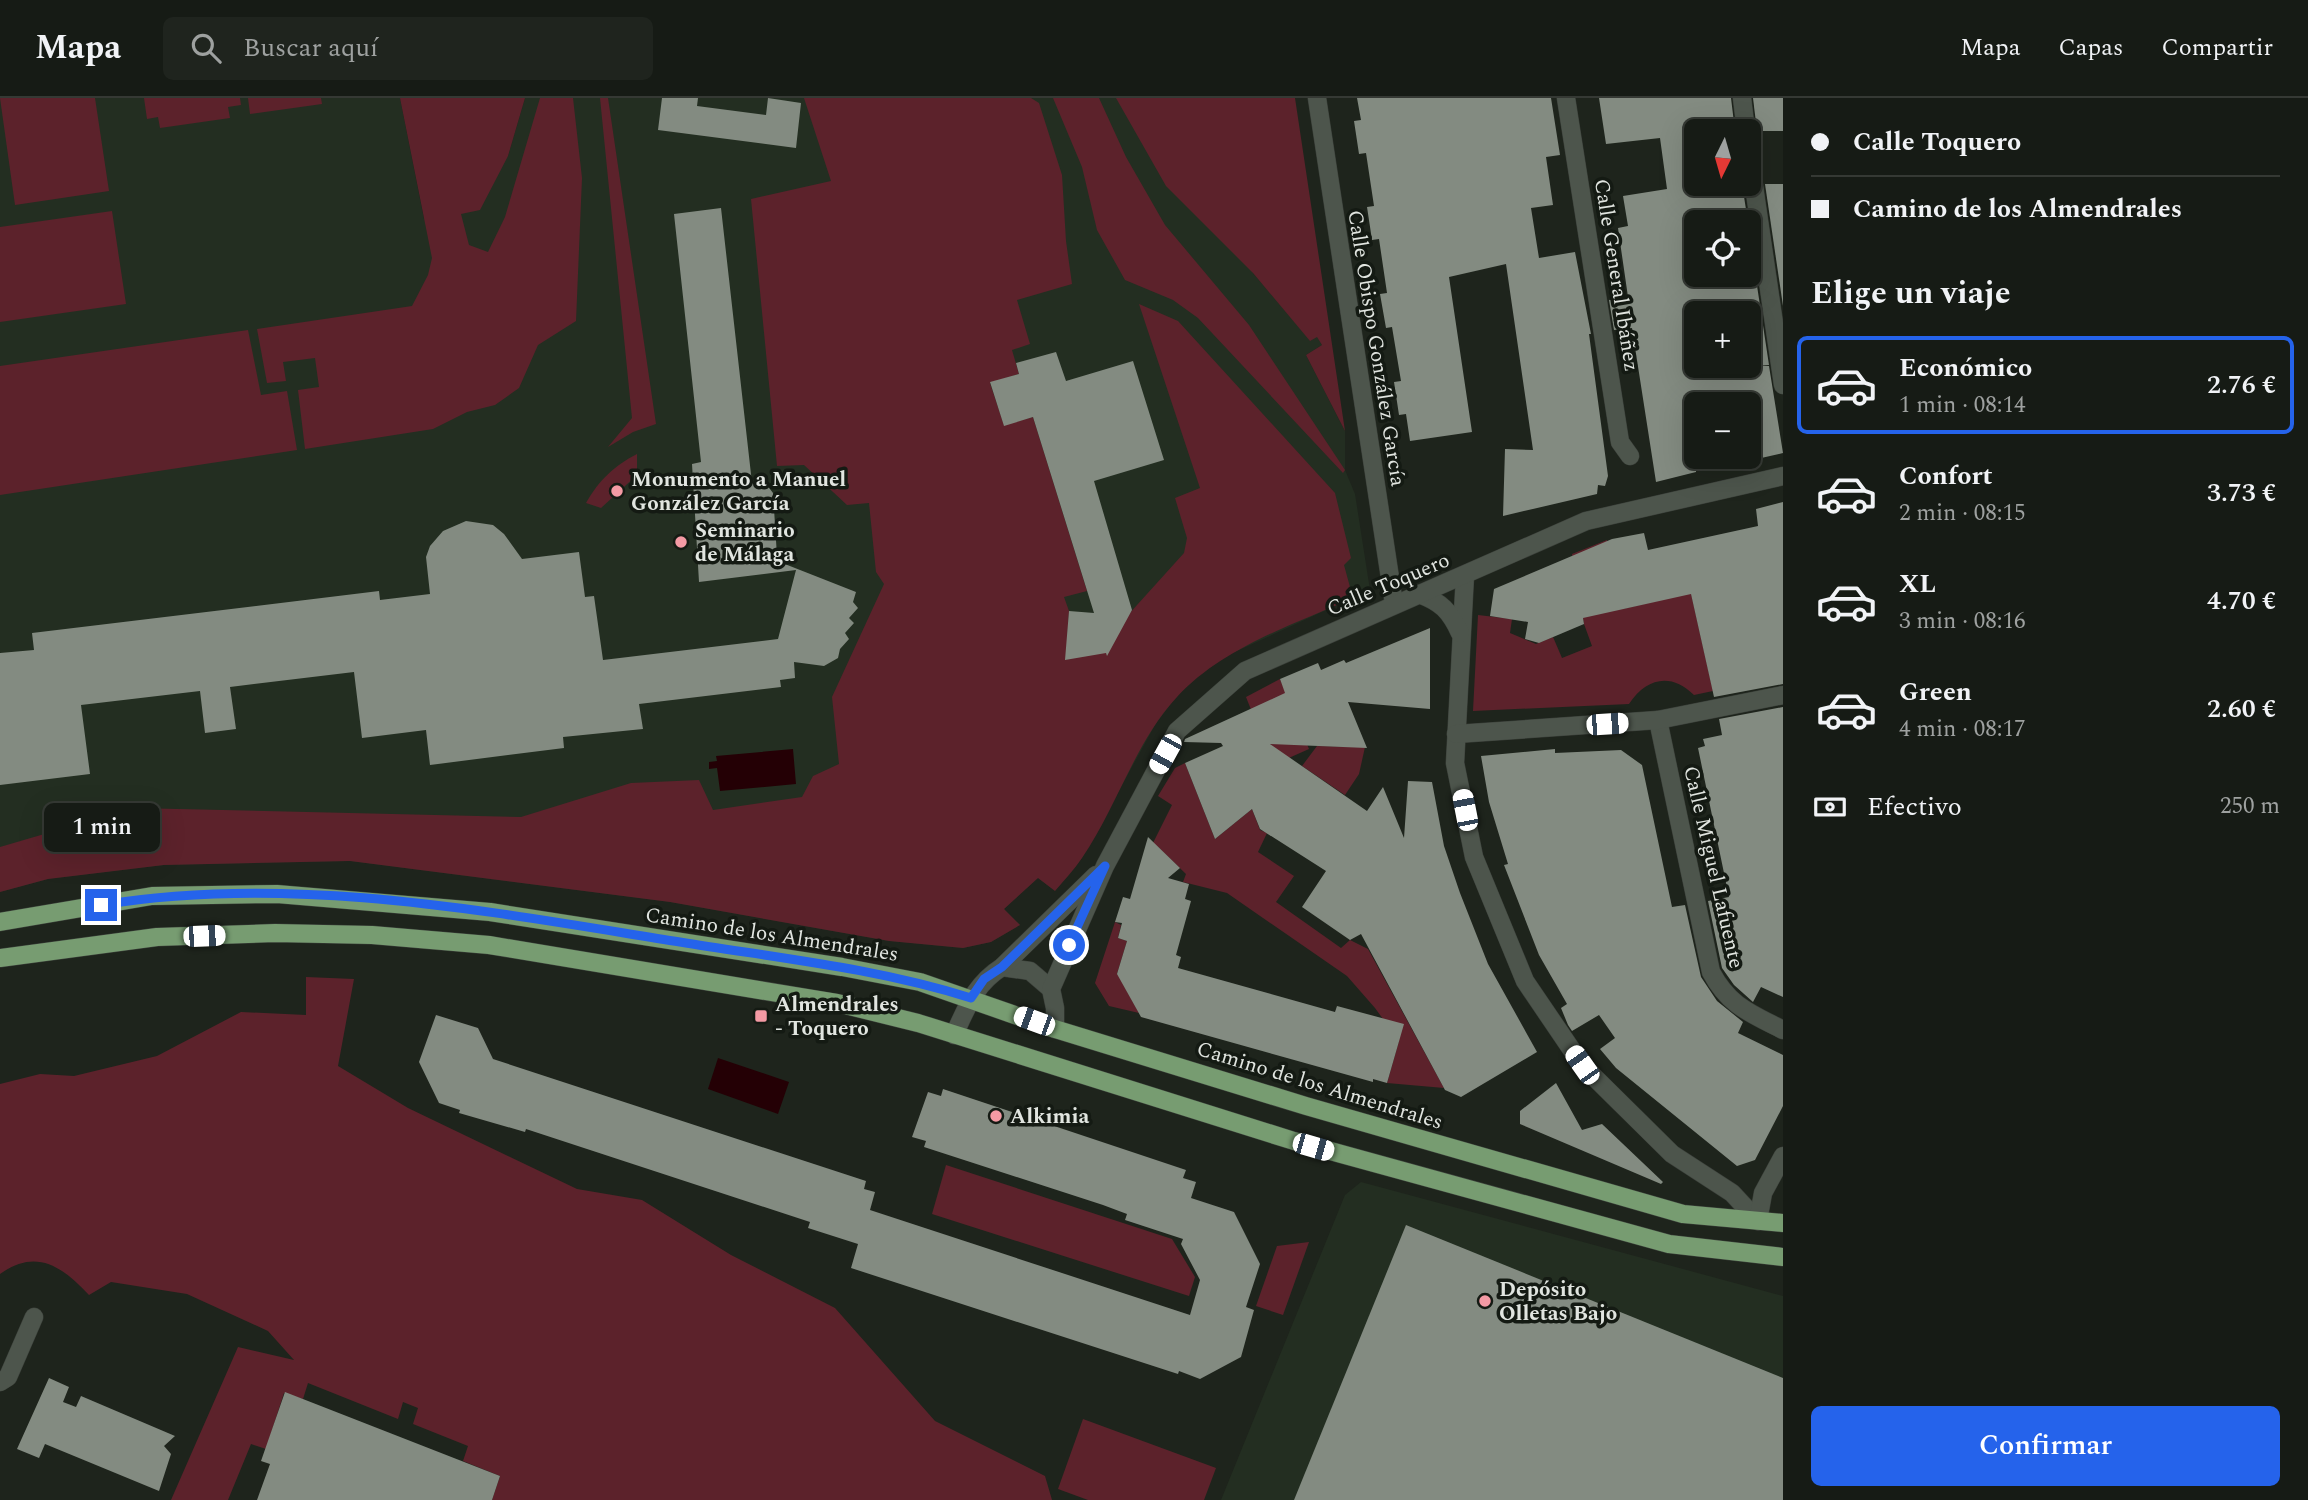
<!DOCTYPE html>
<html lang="es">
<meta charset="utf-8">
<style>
:root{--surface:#161b15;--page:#1f241e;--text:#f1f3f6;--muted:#9ea1a0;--line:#353934;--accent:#2563eb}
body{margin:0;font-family:Spectral,serif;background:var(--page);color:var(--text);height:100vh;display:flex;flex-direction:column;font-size:26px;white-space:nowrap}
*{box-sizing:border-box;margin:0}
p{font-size:23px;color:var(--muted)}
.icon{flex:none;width:38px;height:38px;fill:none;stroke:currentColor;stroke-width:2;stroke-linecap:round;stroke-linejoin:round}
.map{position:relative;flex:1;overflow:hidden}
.drawer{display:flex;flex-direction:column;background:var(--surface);width:525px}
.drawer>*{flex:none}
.top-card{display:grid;align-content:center;height:154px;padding:0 28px;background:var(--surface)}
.needle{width:46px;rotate:185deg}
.controls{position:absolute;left:1684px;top:21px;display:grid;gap:14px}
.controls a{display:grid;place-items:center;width:77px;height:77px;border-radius:10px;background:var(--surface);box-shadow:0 7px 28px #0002,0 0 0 2px var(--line);font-size:35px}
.end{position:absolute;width:32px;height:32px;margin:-16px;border:9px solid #2563eb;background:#fff;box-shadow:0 0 0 4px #fff}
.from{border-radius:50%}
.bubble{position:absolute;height:49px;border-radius:10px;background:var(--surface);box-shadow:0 7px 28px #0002,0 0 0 2px var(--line);font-size:23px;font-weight:600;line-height:49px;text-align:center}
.car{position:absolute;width:21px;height:42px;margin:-21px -10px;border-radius:9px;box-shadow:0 0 5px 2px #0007;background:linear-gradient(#fff 24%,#345 0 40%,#fff 0 76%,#345 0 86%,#fff 0)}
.top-card b{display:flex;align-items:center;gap:24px;height:66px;font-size:26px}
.top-card b+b{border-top:2px solid var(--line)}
.top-card i{width:18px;height:18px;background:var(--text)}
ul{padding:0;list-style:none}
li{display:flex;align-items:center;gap:21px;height:98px;margin:0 14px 10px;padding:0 14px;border:4px solid transparent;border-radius:10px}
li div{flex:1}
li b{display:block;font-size:26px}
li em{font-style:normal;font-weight:600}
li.current{border-color:var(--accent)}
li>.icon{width:63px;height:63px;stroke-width:1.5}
h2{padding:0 28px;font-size:32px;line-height:84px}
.pay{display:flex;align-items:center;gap:18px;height:77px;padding:0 28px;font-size:26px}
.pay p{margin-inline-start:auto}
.action{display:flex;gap:14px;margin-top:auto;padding:14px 28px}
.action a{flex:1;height:80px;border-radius:10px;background:var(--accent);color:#fff;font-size:28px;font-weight:600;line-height:80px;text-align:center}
header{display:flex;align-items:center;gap:42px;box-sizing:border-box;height:98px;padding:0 35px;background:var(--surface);border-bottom:2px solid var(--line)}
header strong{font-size:33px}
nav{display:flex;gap:38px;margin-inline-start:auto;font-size:24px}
.search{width:490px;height:63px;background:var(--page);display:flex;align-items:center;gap:18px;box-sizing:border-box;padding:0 24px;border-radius:10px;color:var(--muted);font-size:26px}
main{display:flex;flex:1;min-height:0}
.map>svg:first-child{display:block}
</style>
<header>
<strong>Mapa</strong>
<div class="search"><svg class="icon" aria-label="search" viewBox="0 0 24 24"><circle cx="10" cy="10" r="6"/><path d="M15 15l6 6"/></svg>Buscar aquí</div>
<nav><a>Mapa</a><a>Capas</a><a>Compartir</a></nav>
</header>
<main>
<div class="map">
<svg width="1783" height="1402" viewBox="0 0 1783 1402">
<rect width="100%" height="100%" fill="#1e241c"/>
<g fill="#232e21">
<path d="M0,0H400L424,121L508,58L525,0H1151L1253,175L1310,242L1317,238L1322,247L1306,257L1345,333V372L1355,396L1370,492L1226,558L1197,579L1176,599L1155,627L1082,760L1055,793L1038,780L1004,811L1020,827L991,844L963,850L889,843L670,804L350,763L164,767L48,781L0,794Z"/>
<path d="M1361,1084L1783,1198V1402H1221L1345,1097Z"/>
</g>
<g fill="#5c222b">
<path d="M0,0H95L109,93L15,107Z"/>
<path d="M144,0H240L241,7L228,9L230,20L160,30L158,19L147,21Z"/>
<path d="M248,0H321L322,6L250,16Z"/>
<path d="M400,0H525L508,58L480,112L461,116L469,147L488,154L505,119L540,0H573L582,80L576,223L538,247L519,290L495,307L467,314L433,331L305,351L298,292L319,289L315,260L283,264L286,283L267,285L257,231L412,208L428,177L432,160Z"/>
<path d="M600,0H608L656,326L633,334L608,349L632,320Z"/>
<path d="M804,0H1031L1039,5L1062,77L1066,143L1072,186L1017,202L1030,246L1012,252L1019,276L990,285L1004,327L1033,319L1087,493L1064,499L1069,513L1066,562L1128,517L1184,455L1187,440L1175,400L1200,390L1139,206L1178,223L1335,395L1351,460L1344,467L1353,500C1293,527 1223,549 1177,599C1135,644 1117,709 1082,760C1074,772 1064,782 1055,793L1038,780L1004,811L1020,827L991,844L963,850L889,843L670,804L350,763L164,767L48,781L0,794V749L133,710L521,719L631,685L699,682L713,712L802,699L813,678L839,666L832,599L884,486L876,474L869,405L847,407L804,367L777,368L751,101L831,83Z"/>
<path d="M1053,0H1099L1126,59L1165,127L1249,227L1345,372L1343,375L1198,220L1173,202L1125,182L1097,132L1082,69Z"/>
<path d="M1116,0H1295L1345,333L1306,257L1322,247L1317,239L1310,243L1253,175L1166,88Z"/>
<path d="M112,113L126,206L0,224V129Z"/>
<path d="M248,232L261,297L287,293L297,352L0,397V268Z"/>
<path d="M637,356V377L601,410L586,405C599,382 614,368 637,356Z"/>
<path d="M1607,442L1622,511L1691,495L1713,593L1694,597C1671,574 1646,580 1629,606L1473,613L1478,517L1512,521L1510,535L1536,546L1553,539L1562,560L1592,548L1584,526L1572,456Z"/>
<path d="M1280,581L1309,651L1273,667L1246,599Z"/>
<path d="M1317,648L1365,649L1359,676L1345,697L1302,668Z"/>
<path d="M1185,665L1215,741L1252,711L1260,732L1267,735L1258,754L1294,778L1276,804L1341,850L1350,842L1368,851L1444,990L1387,985L1399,943L1375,910L1347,878L1227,795L1183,784L1186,776L1158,749L1152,747L1172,707L1158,698L1175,670Z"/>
<path d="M1115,824L1121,827L1118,840L1127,843L1117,876L1124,879L1123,886L1139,915L1109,908L1095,885Z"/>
<path d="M306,879L354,881L338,968L408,1010L577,1091L642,1102L731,1157L835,1210L935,1323L1045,1378L1052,1402H492L500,1378L463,1363L468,1348L413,1326L418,1310L403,1304L398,1321L308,1285L303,1301L284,1295L266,1351L251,1346L228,1402H171L238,1249L294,1262L268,1233L187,1196L111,1184L89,1197C62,1168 36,1150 0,1176V986L40,976L74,978L157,958L241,914L306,917Z"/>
<path d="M946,1067L1172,1141L1195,1179L1189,1198L932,1116Z"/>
<path d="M1309,1144L1283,1217L1256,1208L1277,1148Z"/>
<path d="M1083,1321L1216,1370L1204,1402H1088L1058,1391Z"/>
</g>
<g fill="#240005">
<path d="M793,651L796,686L720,693L717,670L709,671V664L717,663L716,658Z"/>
<path d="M718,960L789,984L778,1016L708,991Z"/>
</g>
<g fill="#838b81" fill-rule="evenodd">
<path d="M662,0H698L697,8L766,17L768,0L801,5L796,50L658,32Z"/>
<path d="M1357,0H1551L1560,57L1546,59L1553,107L1531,110L1539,160L1575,154L1591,236H1589L1608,378L1605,388L1598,387L1597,396L1503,418L1505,351L1533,352L1506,166L1449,179L1472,334L1410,343L1406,316L1399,317L1394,284L1401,283L1392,229L1386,230L1380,196L1387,195L1379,141L1372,142L1367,109L1374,108L1366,55L1359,56L1354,23L1361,22Z"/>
<path d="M1599,0H1731L1735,33H1696V86H1742L1748,124H1696V177H1748V128L1769,267L1756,268H1769L1783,355L1748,363V305L1696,306V374L1656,384L1632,230L1614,232L1609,202L1628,199L1618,130L1628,128L1623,98L1667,91L1660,40L1606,46ZM1696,215H1748V268H1696Z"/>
<path d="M1753,0H1783V33H1757Z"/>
<path d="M1765,86H1783V208Z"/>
<path d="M721,110L752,385L764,383L773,395L777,458L767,459L856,494L853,504L858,510L849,520L854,525L845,535L849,541L840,551L838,560L824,568L794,564L795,580L780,582L781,589L639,606L643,631L563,639L564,650L430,667L426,632L362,640L354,574L230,589L236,631L205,635L200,593L81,607L90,676L0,687V555L34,552L32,535L379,493L380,502L430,496L426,459L430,448L443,433L466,423L493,427L504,436L522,461L579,454L585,499L594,498L603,562L778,541L796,472L699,484L692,366L701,364L674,116Z"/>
<path d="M1056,254L1066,283L1133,263L1164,362L1094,383L1132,512L1107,558L1106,555L1065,562L1069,513L1094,515L1033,319L1004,328L990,284L1019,276L1016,265Z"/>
<path d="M1783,404V586L1714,599L1691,496L1583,520L1584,526L1539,545L1525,541L1528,524L1490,518L1494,491L1612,441L1644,435L1648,452L1758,428L1756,411Z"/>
<path d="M1430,530V611L1348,604L1367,650L1270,646L1367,713L1383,689L1404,740L1408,683L1432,684L1444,748L1460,795L1488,866L1537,954L1461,999L1445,992L1361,836L1350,842L1302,809L1326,773L1260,731L1252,711L1215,741L1185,665L1223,648L1221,645L1184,644L1185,641L1285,595L1280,581L1318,565L1321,572L1344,562L1346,565Z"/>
<path d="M1783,609V899L1761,889L1753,904L1734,887L1722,870L1708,803L1729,799L1698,650L1705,648L1703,641L1722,637L1719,621Z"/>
<path d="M1555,651V655L1621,652L1642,667L1672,809L1685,807L1701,879L1717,903L1743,924L1738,935L1783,957V1008L1755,1062L1737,1068L1616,970L1600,951L1615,940L1599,917L1572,933L1568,927L1561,910L1567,906L1539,857L1504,767L1508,766L1489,704L1481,658Z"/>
<path d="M1148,739L1180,770L1168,780L1189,786L1185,801L1191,803L1176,857L1181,859L1178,870L1335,914L1337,908L1404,926L1387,985L1373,981V984L1141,919L1117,876L1127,843L1118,840L1122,825L1115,824L1123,799L1130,801Z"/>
<path d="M436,917L478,930L493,961L866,1083L864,1091L875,1094L870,1112L1190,1217L1200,1182L1181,1146L1183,1141L1125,1122L1127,1116L1103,1107L924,1049L926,1043L912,1039L928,994L941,998L943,991L1186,1072L1183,1080L1196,1084L1191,1100L1234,1114L1260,1166L1246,1209L1254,1212L1241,1259L1200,1281L1179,1273L1178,1276L851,1170L858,1146L808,1130L810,1124L526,1031L525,1034L459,1015L460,1012L439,1005L419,964Z"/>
<path d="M1556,985L1582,1032L1602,1026L1663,1084L1661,1086L1520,1026V1013Z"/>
<path d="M1406,1127L1783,1280V1402H1294Z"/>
<path d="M49,1280L69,1289L63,1304L76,1309L81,1298L175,1338L164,1348L171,1356L159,1393L45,1346L39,1360L17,1351Z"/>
<path d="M285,1294L500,1378L492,1402H257L270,1366L261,1363Z"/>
</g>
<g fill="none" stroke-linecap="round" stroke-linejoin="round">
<defs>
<g id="street">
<path d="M1317,0L1394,506"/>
<path d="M1566,0L1620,344L1630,358"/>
<path d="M1742,0L1746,33"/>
<path d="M1748,47L1783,287"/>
<path d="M1465,477L1455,665L1474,759L1525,883L1582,967L1672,1056L1732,1095L1758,1123"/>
<path d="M1419,496C1441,504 1450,513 1460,535"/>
<path d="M1658,622L1711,874C1729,908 1750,915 1783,932"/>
<path d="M1456,636L1658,622L1783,597"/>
<path d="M1002,869L1030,873L1051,891"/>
<path d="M1055,931V910L1051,891L1105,768L1177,633L1245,573L1586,423L1783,378"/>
<path d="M954,937C967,909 975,886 1002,869L1096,777"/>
<path d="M1758,1123L1763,1095L1783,1058"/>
<path d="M0,1284L8,1279L34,1219"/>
</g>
<g id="primary">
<path d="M0,824L152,798L277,796L490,814L842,869L920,884L1055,931L1306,1008L1683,1116L1783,1125"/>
<path d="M0,860L157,839L275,835L372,837L489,847L837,905L918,925L1294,1043L1669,1146L1783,1159"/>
</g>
</defs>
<use href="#street" stroke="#3c413b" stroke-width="19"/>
<use href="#primary" stroke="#3c413b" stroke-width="19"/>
<use href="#street" stroke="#4d554c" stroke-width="18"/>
<use href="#primary" stroke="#779c71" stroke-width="18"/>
</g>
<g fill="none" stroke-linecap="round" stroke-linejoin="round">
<path stroke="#2563eb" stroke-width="9" d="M101,807C292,775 491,814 680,844C778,860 876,870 971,900L984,881L1002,869L1105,768L1069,847"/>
</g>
<g fill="#f49aa4" stroke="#141a13" stroke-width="2.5">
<circle cx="617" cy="393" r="7"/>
<circle cx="681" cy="444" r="7"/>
<rect x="754" y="911" width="14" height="14" rx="3.5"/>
<circle cx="996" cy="1018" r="7"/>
<circle cx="1485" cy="1203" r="7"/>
</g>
<g text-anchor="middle" stroke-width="7" stroke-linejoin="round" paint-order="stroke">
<g font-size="21" fill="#e1e5e0" stroke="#141a13">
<text transform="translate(1617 177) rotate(81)" y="7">Calle General Ibáñez</text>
<text transform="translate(1377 250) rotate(81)" y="7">Calle Obispo González García</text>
<text transform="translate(1388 486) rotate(-23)" y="7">Calle Toquero</text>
<text transform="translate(1714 769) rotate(77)" y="7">Calle Miguel Lafuente</text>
<text transform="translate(772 836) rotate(9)" y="7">Camino de los Almendrales</text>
<text transform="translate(1320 987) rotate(17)" y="7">Camino de los Almendrales</text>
</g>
<g font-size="21" font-weight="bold" fill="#e1e5e0" stroke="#141a13" text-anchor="start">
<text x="631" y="388">Monumento a Manuel<tspan x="631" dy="24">González García</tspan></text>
<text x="695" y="439">Seminario<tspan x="695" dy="24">de Málaga</tspan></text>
<text x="775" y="913">Almendrales<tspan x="775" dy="24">- Toquero</tspan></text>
<text x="1010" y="1025">Alkimia</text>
<text x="1499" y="1198">Depósito<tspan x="1499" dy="24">Olletas Bajo</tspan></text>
</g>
</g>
</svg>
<div class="controls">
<a><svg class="needle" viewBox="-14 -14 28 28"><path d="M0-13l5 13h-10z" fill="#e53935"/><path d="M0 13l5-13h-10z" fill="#9ea1a0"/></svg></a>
<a><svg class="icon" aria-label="locate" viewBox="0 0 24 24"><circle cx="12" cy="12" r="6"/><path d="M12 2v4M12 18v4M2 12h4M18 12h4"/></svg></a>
<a>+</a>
<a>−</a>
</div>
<i class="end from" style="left:1069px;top:847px"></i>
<i class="end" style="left:101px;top:807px"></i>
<div class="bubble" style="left:44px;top:705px;width:116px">1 min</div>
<i class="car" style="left:1607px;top:626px;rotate:86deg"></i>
<i class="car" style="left:1165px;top:656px;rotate:209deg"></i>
<i class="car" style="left:1465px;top:712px;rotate:349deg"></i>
<i class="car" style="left:204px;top:838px;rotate:88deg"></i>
<i class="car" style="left:1034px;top:923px;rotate:290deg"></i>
<i class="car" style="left:1582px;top:967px;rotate:325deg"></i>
<i class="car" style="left:1313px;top:1049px;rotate:106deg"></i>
</div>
<section class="drawer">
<div class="top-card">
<b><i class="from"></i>Calle Toquero</b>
<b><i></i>Camino de los Almendrales</b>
</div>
<h2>Elige un viaje</h2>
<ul>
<li class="current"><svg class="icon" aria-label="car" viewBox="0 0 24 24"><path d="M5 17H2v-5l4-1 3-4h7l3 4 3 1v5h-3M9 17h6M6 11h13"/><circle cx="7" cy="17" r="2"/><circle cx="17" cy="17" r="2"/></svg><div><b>Económico</b><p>1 min · 08:14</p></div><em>2.76 €</em></li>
<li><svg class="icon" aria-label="car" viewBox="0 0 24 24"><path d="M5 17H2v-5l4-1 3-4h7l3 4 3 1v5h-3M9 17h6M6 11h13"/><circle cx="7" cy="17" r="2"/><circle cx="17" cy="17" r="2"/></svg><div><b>Confort</b><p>2 min · 08:15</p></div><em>3.73 €</em></li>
<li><svg class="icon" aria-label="car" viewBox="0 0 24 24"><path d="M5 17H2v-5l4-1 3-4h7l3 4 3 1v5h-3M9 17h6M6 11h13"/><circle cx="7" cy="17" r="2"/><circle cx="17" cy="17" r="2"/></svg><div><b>XL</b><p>3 min · 08:16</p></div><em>4.70 €</em></li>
<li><svg class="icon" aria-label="car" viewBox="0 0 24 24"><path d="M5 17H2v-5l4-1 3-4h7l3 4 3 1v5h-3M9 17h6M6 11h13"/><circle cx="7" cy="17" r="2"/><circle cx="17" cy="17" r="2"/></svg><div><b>Green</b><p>4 min · 08:17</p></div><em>2.60 €</em></li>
</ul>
<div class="pay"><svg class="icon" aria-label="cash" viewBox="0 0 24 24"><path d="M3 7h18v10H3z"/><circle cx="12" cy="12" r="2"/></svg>Efectivo<p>250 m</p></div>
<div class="action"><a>Confirmar</a></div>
</section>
</main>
